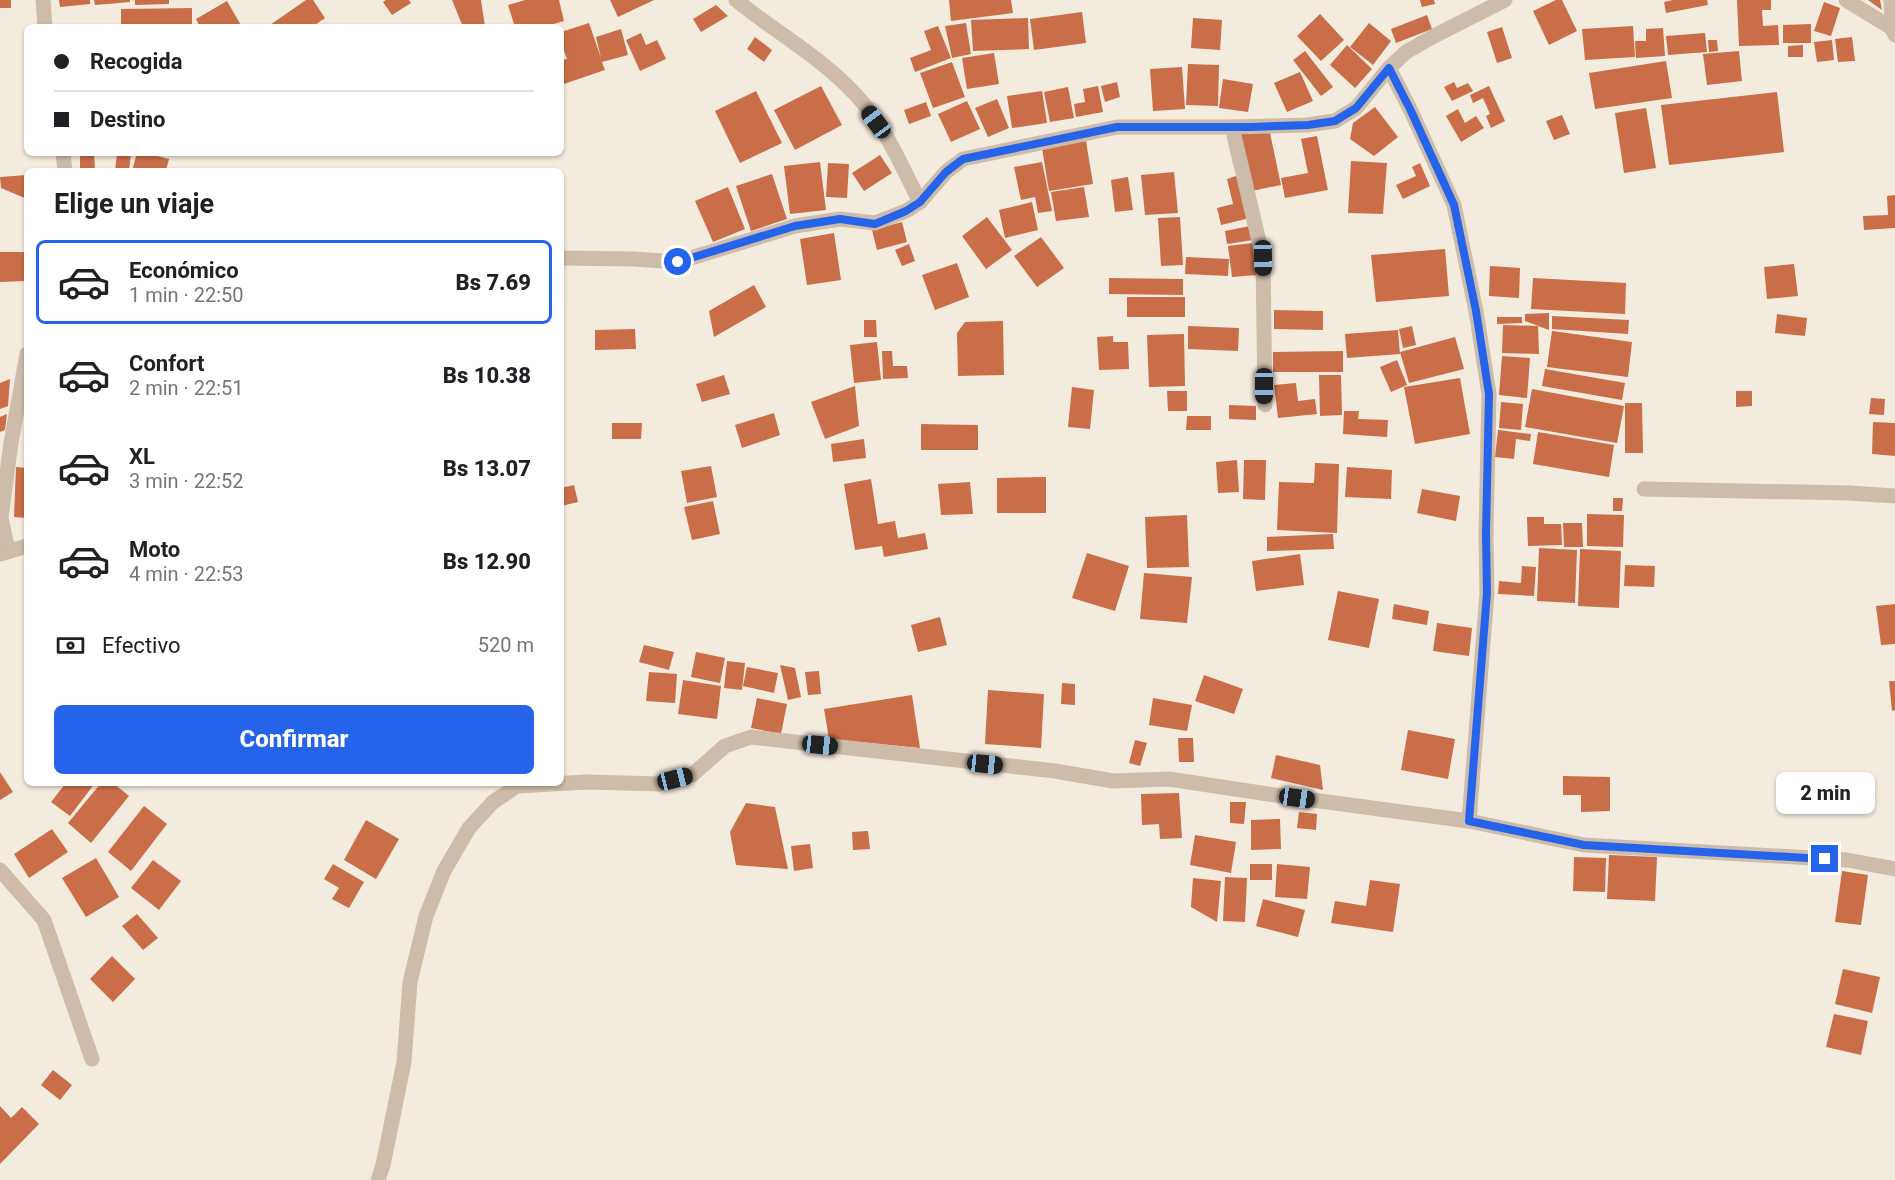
<!DOCTYPE html>
<html lang="es">
<meta charset="utf-8">
<style>
:root{--surface:#fff;--page:#f6f6f6;--text:#202124;--muted:#757577;--line:#e0e0e0;--accent:#2563eb}
body{margin:0;font-family:Roboto,sans-serif;background:var(--page);color:var(--text);height:100vh;display:flex;flex-direction:column;font-size:22px;white-space:nowrap}
*{box-sizing:border-box;margin:0}
p{font-size:20px;color:var(--muted)}
.icon{flex:none;width:33px;height:33px;fill:none;stroke:currentColor;stroke-width:2;stroke-linecap:round;stroke-linejoin:round}
.map{position:relative;flex:1;overflow:hidden}
.side{position:absolute;left:24px;top:168px;width:540px;height:618px;display:flex;flex-direction:column;background:var(--surface);border-radius:9px;box-shadow:0 2px 4px #0004}
.side>*{flex:none}
.top-card{position:absolute;left:24px;top:24px;width:540px;height:132px;border-radius:9px;box-shadow:0 2px 4px #0004;display:grid;align-content:center;height:132px;padding:0 30px;background:var(--surface)}
.end{position:absolute;width:27px;height:27px;margin:-14px;border:8px solid #2563eb;background:#fff;box-shadow:0 0 0 3px #fff}
.from{border-radius:50%}
.bubble{position:absolute;height:42px;border-radius:9px;background:var(--surface);box-shadow:0 2px 4px #0004;font-size:20px;font-weight:800;line-height:42px;text-align:center}
.car{position:absolute;width:18px;height:36px;margin:-18px -9px;border-radius:8px;box-shadow:0 0 4px 2px #0007;background:linear-gradient(#222 24%,#8ab4d8 0 40%,#222 0 76%,#8ab4d8 0 86%,#222 0)}
.top-card b{display:flex;align-items:center;gap:21px;height:57px;font-size:22px}
.top-card b+b{border-top:2px solid var(--line)}
.top-card i{width:15px;height:15px;background:var(--text)}
ul{padding:0;list-style:none}
li{display:flex;align-items:center;gap:18px;height:84px;margin:0 12px 9px;padding:0 18px;border:3px solid transparent;border-radius:9px}
li div{flex:1}
li b{display:block;font-size:22px}
li em{font-style:normal;font-weight:800}
li.active{border-color:var(--accent)}
li>.icon{width:54px;height:54px;stroke-width:1.5}
h2{padding:0 30px;font-size:27px;line-height:72px}
.pay{display:flex;align-items:center;gap:15px;height:66px;padding:0 30px;font-size:22px}
.pay p{margin-inline-start:auto}
.action{display:flex;gap:12px;margin-top:auto;padding:12px 30px}
.action a{flex:1;height:69px;border-radius:9px;background:var(--accent);color:#fff;font-size:24px;font-weight:800;line-height:69px;text-align:center}
.map>svg:first-child{display:block}
</style>
<div class="map">
<svg width="1895" height="1180" viewBox="0 0 1895 1180">
<rect width="100%" height="100%" fill="#f4ebdf"/>
<g fill="#c96e48">
<rect x="0" y="0" width="11" height="8"/>
<path d="M59,0H90V4L60,7Z"/>
<path d="M94,0H130V2L95,5Z"/>
<path d="M135,0H169V4L135,5Z"/>
<path d="M306,0H313L325,18L312,27H272L270,25Z"/>
<path d="M386,0H409L411,3L392,15L383,2Z"/>
<path d="M452,0H481L485,27H463Z"/>
<path d="M525,0H559L564,21L543,27H515L508,5Z"/>
<path d="M610,0H654L618,17Z"/>
<path d="M949,0H1011L1013,13L951,21Z"/>
<path d="M1420,0H1434L1435,4L1422,7Z"/>
<path d="M1556,0H1562L1577,31L1549,45L1533,11Z"/>
<path d="M1673,0H1707L1708,5L1666,13L1664,2Z"/>
<path d="M1737,0H1771V10H1762L1763,26L1778,25L1779,45L1739,46Z"/>
<path d="M1868,0H1880L1882,10Z"/>
<path d="M227,1L242,27H200L196,19Z"/>
<path d="M1824,2L1840,8L1831,36L1814,31Z"/>
<path d="M716,5L728,16L701,32L693,19Z"/>
<path d="M192,8V27H121V9Z"/>
<path d="M1082,12L1086,43L1034,50L1030,19Z"/>
<path d="M1320,14L1344,40L1321,61L1297,36Z"/>
<path d="M1427,15L1432,29L1396,43L1391,29Z"/>
<path d="M1028,18L1029,49L973,51L971,20Z"/>
<path d="M1193,18L1222,20L1220,50L1191,48Z"/>
<path d="M589,23L601,58L596,37L621,29L628,55L602,62L605,70L561,85V60L567,59L561,42V32Z"/>
<path d="M966,23L971,54L952,58L945,26Z"/>
<path d="M1369,23L1391,41L1373,65L1350,47Z"/>
<path d="M1811,24V43H1783V25Z"/>
<path d="M938,26L951,58L915,72L910,58L931,50L924,31Z"/>
<path d="M1633,26L1635,57L1585,60L1582,29Z"/>
<path d="M1502,27L1512,58L1497,63L1487,32Z"/>
<path d="M1663,28L1665,56L1636,58L1635,41H1646V29Z"/>
<path d="M641,33L646,45L657,40L666,59L640,71L626,40Z"/>
<path d="M1705,33L1707,52L1668,55L1666,36Z"/>
<path d="M755,37L772,50L764,62L747,49Z"/>
<path d="M1852,37L1855,61L1838,62L1835,39Z"/>
<path d="M1708,40H1717L1718,51L1709,52Z"/>
<path d="M1832,40L1834,60L1817,62L1814,42Z"/>
<path d="M1347,45L1372,69L1355,88L1330,65Z"/>
<path d="M1803,45V57H1788V46Z"/>
<path d="M1305,51L1333,87L1321,96L1293,60Z"/>
<path d="M1739,51L1742,81L1707,85L1703,54Z"/>
<path d="M994,53L999,84L967,89L962,58Z"/>
<path d="M1666,61L1672,98L1595,109L1589,73Z"/>
<path d="M952,62L965,97L933,108L920,73Z"/>
<path d="M1188,64L1219,65L1218,106L1186,105Z"/>
<path d="M1182,67L1185,109L1153,111L1150,69Z"/>
<path d="M1300,72L1313,101L1287,112L1274,83Z"/>
<path d="M1223,79L1253,84L1248,112L1219,108Z"/>
<path d="M1117,82L1120,97L1105,102L1101,86Z"/>
<path d="M1454,82L1457,88L1468,83L1473,91L1452,101L1444,87Z"/>
<path d="M821,86L842,125L795,150L774,110Z"/>
<path d="M1098,86L1103,112L1076,117L1074,104L1085,102L1083,89Z"/>
<path d="M1489,86L1505,121L1491,128L1486,116L1490,114L1483,98L1473,103L1470,95Z"/>
<path d="M1068,87L1074,118L1050,122L1044,92Z"/>
<path d="M756,91L782,143L740,163L715,111Z"/>
<path d="M1042,91L1047,123L1012,128L1007,96Z"/>
<path d="M1777,92L1784,152L1669,165L1661,105Z"/>
<path d="M997,99L1009,128L988,137L975,108Z"/>
<path d="M967,101L980,129L951,142L938,114Z"/>
<path d="M926,102L931,116L909,124L904,110Z"/>
<path d="M1375,107L1398,137L1374,156L1350,139L1353,123Z"/>
<path d="M1646,108L1656,168L1624,173L1615,113Z"/>
<path d="M1458,109L1465,123L1476,116L1484,128L1461,142L1446,116Z"/>
<path d="M1562,115L1570,134L1554,140L1546,121Z"/>
<path d="M1239,131L1270,133L1281,185L1252,191Z"/>
<path d="M1317,136L1328,190L1285,198L1281,178L1308,173L1301,139Z"/>
<path d="M1086,141L1093,184L1049,191L1042,148Z"/>
<path d="M80,153H94L95,171H80Z"/>
<path d="M117,153H131L129,171H115Z"/>
<path d="M137,153H145L169,159L166,171H132Z"/>
<path d="M880,155L892,173L864,191L852,173Z"/>
<path d="M1351,161L1387,163L1383,214L1348,213Z"/>
<path d="M820,162L826,210L790,214L784,166Z"/>
<path d="M1042,162L1052,211L1038,213L1035,197L1021,200L1014,167Z"/>
<path d="M828,163L849,164L847,198L826,197Z"/>
<path d="M1420,163L1430,186L1403,199L1396,185L1416,176L1412,167Z"/>
<path d="M1174,172L1178,213L1145,215L1141,175Z"/>
<path d="M772,174L787,219L751,231L736,186Z"/>
<path d="M27,175V199L1,188L0,177Z"/>
<path d="M1239,175L1250,218L1221,225L1217,208L1233,204L1227,179Z"/>
<path d="M1128,177L1133,210L1115,212L1111,180Z"/>
<path d="M728,187L745,229L713,242L695,201Z"/>
<path d="M1084,187L1089,217L1056,221L1051,192Z"/>
<path d="M1895,195V228L1864,230L1863,216L1888,215L1887,196Z"/>
<path d="M1032,202L1038,230L1005,238L999,210Z"/>
<path d="M987,217L1012,250L986,269L962,236Z"/>
<path d="M1180,217L1183,265L1161,266L1158,218Z"/>
<path d="M902,222L907,242L877,250L872,230Z"/>
<path d="M1250,226L1253,240L1227,244L1225,231Z"/>
<path d="M834,233L841,280L807,285L800,239Z"/>
<path d="M1041,237L1064,268L1037,287L1014,256Z"/>
<path d="M1252,243L1257,275L1232,277L1228,246Z"/>
<path d="M909,244L915,261L902,266L895,250Z"/>
<path d="M1445,249L1449,296L1376,302L1371,255Z"/>
<path d="M0,252H25V281L0,282Z"/>
<path d="M1186,257L1229,259L1228,276L1185,274Z"/>
<path d="M957,263L969,297L935,310L922,275Z"/>
<path d="M1794,264L1798,296L1767,299L1764,267Z"/>
<path d="M1490,266L1520,268L1519,298L1489,296Z"/>
<path d="M1109,278L1183,279V295L1109,294Z"/>
<path d="M1533,278L1626,283L1625,314L1531,309Z"/>
<path d="M754,285L766,307L714,337L709,311Z"/>
<rect x="1127" y="297" width="58" height="20"/>
<path d="M1274,310L1323,311V330L1274,329Z"/>
<path d="M1549,313V330L1525,321V314Z"/>
<path d="M1777,314L1807,318L1805,336L1775,333Z"/>
<path d="M1552,316L1629,320L1628,334L1552,329Z"/>
<path d="M1497,317H1522V323L1497,324Z"/>
<path d="M864,320H876L877,337H864Z"/>
<path d="M1003,321L1004,375L958,376L957,333L965,322Z"/>
<path d="M1503,325L1538,326L1539,354L1502,353Z"/>
<path d="M1188,326L1239,328L1238,351L1188,349Z"/>
<path d="M1412,326L1416,345L1403,348L1399,329Z"/>
<path d="M635,329L636,349L595,350V330Z"/>
<path d="M1398,330L1400,354L1347,358L1345,334Z"/>
<path d="M1552,331L1632,342L1628,377L1547,367Z"/>
<path d="M1184,334L1185,386L1149,387L1147,335Z"/>
<path d="M1113,336V342H1128L1129,369L1099,370L1097,337Z"/>
<path d="M1455,337L1464,369L1409,383L1400,352Z"/>
<path d="M877,342L881,380L854,383L850,345Z"/>
<path d="M882,351H892L893,366H907L908,378L883,379Z"/>
<path d="M1343,351V372H1273V352Z"/>
<path d="M1502,356L1530,358L1527,398L1499,395Z"/>
<path d="M1397,360L1407,385L1391,392L1380,367Z"/>
<path d="M1545,369L1625,383L1622,400L1542,386Z"/>
<path d="M724,375L730,394L702,402L696,384Z"/>
<path d="M1319,375H1341L1342,415L1320,416Z"/>
<path d="M1460,378L1470,434L1415,444L1404,387Z"/>
<path d="M10,379L8,406L0,409V383Z"/>
<path d="M1296,383L1298,401L1315,399L1317,414L1278,418L1274,385Z"/>
<path d="M855,386L859,426L825,439L811,402Z"/>
<path d="M1072,387L1094,390L1090,429L1068,427Z"/>
<path d="M1532,389L1624,406L1617,443L1525,427Z"/>
<path d="M1167,391H1187V411H1168Z"/>
<path d="M1736,391H1752V406L1736,407Z"/>
<path d="M1871,398L1885,399L1884,415L1869,414Z"/>
<path d="M1501,402L1523,404L1521,430L1499,428Z"/>
<path d="M1625,403H1642L1643,453H1625Z"/>
<path d="M1229,405L1256,406V420L1229,419Z"/>
<path d="M1344,411H1359L1358,419L1388,420L1387,437L1343,434Z"/>
<path d="M774,413L780,435L742,448L735,425Z"/>
<path d="M7,414L5,430L0,432V417Z"/>
<path d="M1187,416H1211V430H1186Z"/>
<path d="M1873,422L1895,423V456L1872,454Z"/>
<path d="M612,423H642L641,439H612Z"/>
<path d="M921,424L978,425V450H921Z"/>
<path d="M1498,430L1531,434L1530,441L1516,439L1514,459L1495,457Z"/>
<path d="M1538,432L1614,445L1609,477L1533,464Z"/>
<path d="M864,439L866,458L833,462L831,444Z"/>
<path d="M1237,460L1239,492L1218,493L1216,462Z"/>
<path d="M1244,460H1266L1265,500L1243,499Z"/>
<path d="M1315,463L1339,464L1337,533L1277,530L1279,482L1314,483Z"/>
<path d="M711,466L717,497L687,503L681,471Z"/>
<path d="M16,467L27,468V518L14,517Z"/>
<path d="M1347,467L1392,470L1391,499L1345,497Z"/>
<path d="M1046,477V513H997V478Z"/>
<path d="M871,479L878,524L895,521L898,538L925,533L928,549L884,557L882,546L855,550L844,484Z"/>
<path d="M970,482L973,514L941,515L938,484Z"/>
<path d="M574,485L578,502L561,506V488Z"/>
<path d="M1422,489L1460,496L1456,521L1417,513Z"/>
<path d="M1613,498H1623L1622,511H1613Z"/>
<path d="M713,501L720,534L692,540L684,507Z"/>
<path d="M1587,514L1624,515L1623,547L1587,546Z"/>
<path d="M1187,515L1189,567L1147,568L1145,517Z"/>
<path d="M1527,517H1544V524H1561L1562,545L1528,546Z"/>
<path d="M1563,523H1582L1583,547H1564Z"/>
<path d="M1333,534L1334,549L1267,551V537Z"/>
<path d="M1539,548L1577,550L1575,603L1537,601Z"/>
<path d="M1580,549L1621,551L1619,608L1578,606Z"/>
<path d="M1087,553L1129,566L1115,611L1072,598Z"/>
<path d="M1300,554L1304,585L1256,591L1252,561Z"/>
<path d="M1625,565L1655,566L1654,587L1624,586Z"/>
<path d="M1522,566L1536,567L1534,596L1498,594L1499,581L1521,583Z"/>
<path d="M1144,573L1192,577L1187,623L1140,619Z"/>
<path d="M1338,591L1379,599L1369,648L1328,640Z"/>
<path d="M1394,604L1429,611L1427,625L1392,619Z"/>
<path d="M1895,604V644L1881,645L1876,606Z"/>
<path d="M940,617L947,645L918,652L911,625Z"/>
<path d="M1437,623L1472,628L1469,656L1433,651Z"/>
<path d="M644,645L674,652L669,670L639,662Z"/>
<path d="M696,652L725,658L720,683L691,677Z"/>
<path d="M727,661L745,663L742,690L724,688Z"/>
<path d="M780,665L795,668L801,697L788,700Z"/>
<path d="M747,667L778,673L774,693L743,686Z"/>
<path d="M819,671L821,694L808,695L805,672Z"/>
<path d="M649,672L677,674L675,703L646,701Z"/>
<path d="M1204,675L1243,689L1234,714L1195,701Z"/>
<path d="M683,680L721,686L717,719L678,714Z"/>
<path d="M1889,681H1895V710L1892,711Z"/>
<path d="M1062,683L1075,684V705L1061,704Z"/>
<path d="M988,690L1044,694L1041,748L985,744Z"/>
<path d="M912,695L920,748L829,739L824,709Z"/>
<path d="M757,698L787,704L781,734L751,728Z"/>
<path d="M1153,698L1192,705L1187,731L1149,725Z"/>
<path d="M1408,730L1455,739L1448,779L1401,770Z"/>
<path d="M1178,738H1193L1194,762H1179Z"/>
<path d="M1135,740L1147,743L1140,766L1129,763Z"/>
<path d="M1276,755L1320,765L1323,790L1271,778Z"/>
<path d="M0,772L13,792L0,800Z"/>
<path d="M1563,776L1610,777V811L1581,812V795H1563Z"/>
<path d="M66,783H95L70,816L51,802Z"/>
<path d="M101,783H113L129,796L91,843L68,823Z"/>
<path d="M1179,793L1182,838L1160,839L1159,824L1142,825L1141,794Z"/>
<path d="M1230,802H1246L1244,824L1230,823Z"/>
<path d="M746,803L775,807L788,869L736,865L730,832Z"/>
<path d="M144,806L167,824L131,871L108,852Z"/>
<path d="M1299,812L1317,814L1316,830L1297,828Z"/>
<path d="M1280,819L1281,849L1251,850V820Z"/>
<path d="M366,820L399,839L376,879L344,860Z"/>
<path d="M52,829L68,852L29,878L14,854Z"/>
<path d="M868,831L870,849L853,850L852,832Z"/>
<path d="M1195,835L1236,842L1231,873L1190,865Z"/>
<path d="M810,844L813,868L794,871L791,846Z"/>
<path d="M1609,855L1657,857L1655,901L1607,899Z"/>
<path d="M1574,857L1606,858L1605,892L1573,891Z"/>
<path d="M96,858L119,897L86,917L62,878Z"/>
<path d="M153,860L181,881L159,910L131,888Z"/>
<path d="M333,864L364,882L349,908L332,899L339,888L324,879Z"/>
<rect x="1250" y="864" width="22" height="16"/>
<path d="M1277,864L1310,867L1307,899L1275,897Z"/>
<path d="M1842,871L1868,875L1861,925L1835,922Z"/>
<path d="M1225,877L1247,878L1245,922L1223,921Z"/>
<path d="M1193,878L1221,881L1217,922L1191,907Z"/>
<path d="M1370,880L1400,884L1393,932L1331,923L1335,901L1366,906Z"/>
<path d="M1263,899L1305,910L1298,937L1256,926Z"/>
<path d="M137,914L158,938L143,950L122,926Z"/>
<path d="M112,956L135,979L113,1002L90,979Z"/>
<path d="M1843,969L1880,977L1872,1013L1835,1004Z"/>
<path d="M1834,1014L1868,1021L1861,1055L1826,1047Z"/>
<path d="M53,1070L72,1085L60,1100L41,1085Z"/>
<path d="M0,1106L11,1118L22,1107L39,1124L0,1164Z"/>
</g>
<g fill="none" stroke-linecap="round" stroke-linejoin="round">
<g stroke="#cdbcaa" stroke-width="15">
<path d="M43,0L45,27"/>
<path d="M736,0C775,32 821,57 856,95C885,126 901,165 920,202"/>
<path d="M1846,0L1892,28L1895,35"/>
<path d="M1891,0L1892,28"/>
<path d="M1389,68L1411,111L1454,205L1476,311L1489,394L1486,534L1487,593L1469,821"/>
<path d="M1232,127L1263,258L1265,405"/>
<path d="M63,153L65,171"/>
<path d="M561,258L634,259L678,262L795,226L840,219L875,223L906,211L920,202L946,172L963,159L1117,127H1232L1307,125L1335,121L1356,108L1389,68L1406,52L1434,36L1505,0"/>
<path d="M1644,489L1849,493L1895,496"/>
<path d="M8,550L1,518L11,443L27,354"/>
<path d="M0,554L27,546"/>
<path d="M0,870L44,920L92,1059"/>
<path d="M378,1180L383,1165L404,1062L410,982L426,916L444,871L469,828L493,802L517,786L587,782L659,784L692,775L725,746L751,737L1055,771L1113,781L1169,779L1275,795L1469,821L1584,845L1847,860L1895,869"/>
</g>
</g>
<g fill="none" stroke-linecap="round" stroke-linejoin="round">
<path stroke="#2563eb" stroke-width="8" d="M678,262L795,226L840,219L875,224L906,211L920,202L946,172L963,159L1117,127H1251L1308,125L1335,121L1356,108L1389,68L1411,111L1454,205L1476,311L1489,394L1486,534L1487,593L1469,821L1584,845L1825,859"/>
</g>
</svg>
<i class="end from" style="left:678px;top:262px"></i>
<i class="end" style="left:1825px;top:859px"></i>
<div class="bubble" style="left:1776px;top:772px;width:99px">2 min</div>
<i class="car" style="left:876px;top:122px;rotate:323deg"></i>
<i class="car" style="left:1263px;top:258px;rotate:179deg"></i>
<i class="car" style="left:1264px;top:386px;rotate:180deg"></i>
<i class="car" style="left:820px;top:745px;rotate:96deg"></i>
<i class="car" style="left:985px;top:764px;rotate:96deg"></i>
<i class="car" style="left:675px;top:779px;rotate:76deg"></i>
<i class="car" style="left:1297px;top:798px;rotate:98deg"></i>
<div class="top-card">
<b><i class="from"></i>Recogida</b>
<b><i></i>Destino</b>
</div>
<section class="side">
<h2>Elige un viaje</h2>
<ul>
<li class="active"><svg class="icon" aria-label="car" viewBox="0 0 24 24"><path d="M5 17H2v-5l4-1 3-4h7l3 4 3 1v5h-3M9 17h6M6 11h13"/><circle cx="7" cy="17" r="2"/><circle cx="17" cy="17" r="2"/></svg><div><b>Económico</b><p>1 min · 22:50</p></div><em>Bs 7.69</em></li>
<li><svg class="icon" aria-label="car" viewBox="0 0 24 24"><path d="M5 17H2v-5l4-1 3-4h7l3 4 3 1v5h-3M9 17h6M6 11h13"/><circle cx="7" cy="17" r="2"/><circle cx="17" cy="17" r="2"/></svg><div><b>Confort</b><p>2 min · 22:51</p></div><em>Bs 10.38</em></li>
<li><svg class="icon" aria-label="car" viewBox="0 0 24 24"><path d="M5 17H2v-5l4-1 3-4h7l3 4 3 1v5h-3M9 17h6M6 11h13"/><circle cx="7" cy="17" r="2"/><circle cx="17" cy="17" r="2"/></svg><div><b>XL</b><p>3 min · 22:52</p></div><em>Bs 13.07</em></li>
<li><svg class="icon" aria-label="car" viewBox="0 0 24 24"><path d="M5 17H2v-5l4-1 3-4h7l3 4 3 1v5h-3M9 17h6M6 11h13"/><circle cx="7" cy="17" r="2"/><circle cx="17" cy="17" r="2"/></svg><div><b>Moto</b><p>4 min · 22:53</p></div><em>Bs 12.90</em></li>
</ul>
<div class="pay"><svg class="icon" aria-label="cash" viewBox="0 0 24 24"><path d="M3 7h18v10H3z"/><circle cx="12" cy="12" r="2"/></svg>Efectivo<p>520 m</p></div>
<div class="action"><a>Confirmar</a></div>
</section>
</div>
